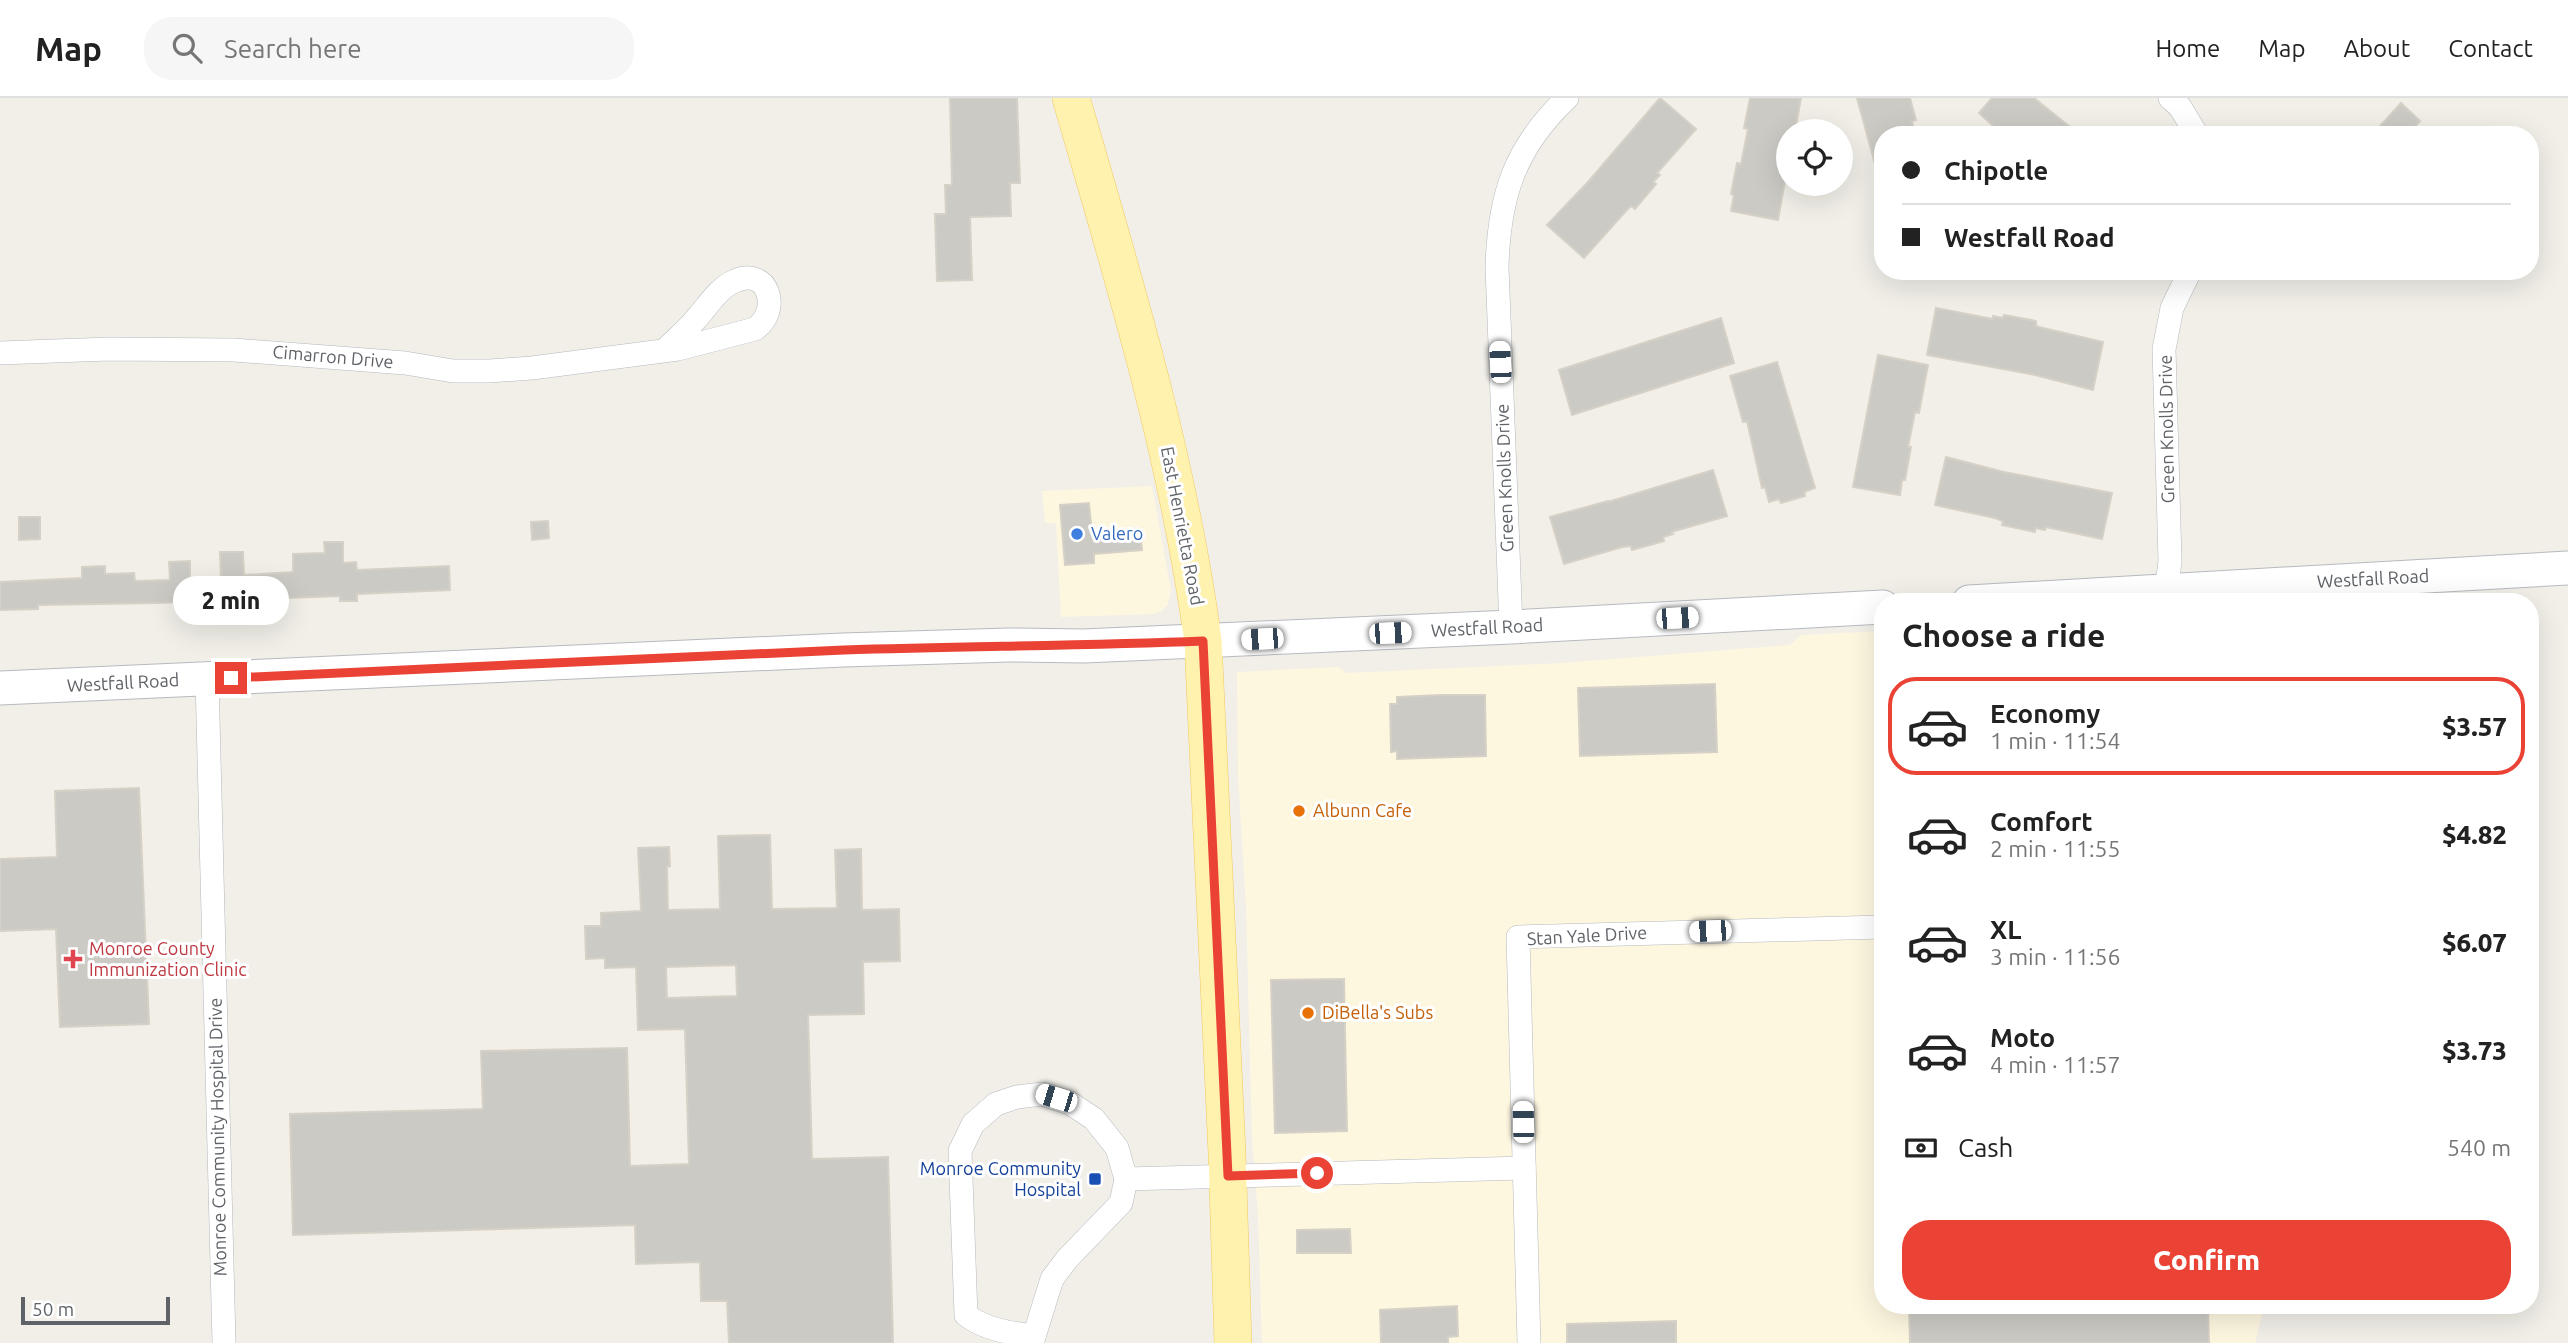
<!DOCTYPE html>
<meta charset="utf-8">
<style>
:root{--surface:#fff;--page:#f6f6f6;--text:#222;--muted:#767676;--line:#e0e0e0;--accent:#ea4335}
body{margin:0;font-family:Ubuntu,sans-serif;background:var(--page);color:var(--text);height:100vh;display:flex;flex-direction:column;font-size:26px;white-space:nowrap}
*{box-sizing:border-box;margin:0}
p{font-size:23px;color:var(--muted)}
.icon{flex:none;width:38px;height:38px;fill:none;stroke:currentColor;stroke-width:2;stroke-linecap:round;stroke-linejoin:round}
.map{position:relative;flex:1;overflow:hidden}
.panel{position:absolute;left:1874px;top:495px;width:665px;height:721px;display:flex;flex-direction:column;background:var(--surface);border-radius:28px;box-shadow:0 7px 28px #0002}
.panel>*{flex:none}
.banner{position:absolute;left:1874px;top:28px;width:665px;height:154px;border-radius:28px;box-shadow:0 7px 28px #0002;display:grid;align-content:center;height:154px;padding:0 28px;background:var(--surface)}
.buttons{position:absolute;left:1776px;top:21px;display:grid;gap:14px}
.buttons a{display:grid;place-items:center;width:77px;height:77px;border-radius:50%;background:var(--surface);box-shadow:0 7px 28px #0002;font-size:35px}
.scale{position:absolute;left:21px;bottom:18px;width:149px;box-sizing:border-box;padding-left:7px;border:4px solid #5f6368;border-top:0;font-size:19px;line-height:24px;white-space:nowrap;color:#5f6368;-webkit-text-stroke:5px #fff;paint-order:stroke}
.end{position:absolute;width:32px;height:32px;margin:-16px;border:9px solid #ea4335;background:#fff;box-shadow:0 0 0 4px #fff}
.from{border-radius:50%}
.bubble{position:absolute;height:49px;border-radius:24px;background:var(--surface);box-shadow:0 7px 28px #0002;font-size:23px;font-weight:800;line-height:49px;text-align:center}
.car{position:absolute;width:21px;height:42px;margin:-21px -10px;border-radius:9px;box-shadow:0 0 5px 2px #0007;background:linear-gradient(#fff 24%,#345 0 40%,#fff 0 76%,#345 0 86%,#fff 0)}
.banner b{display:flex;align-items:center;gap:24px;height:66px;font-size:26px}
.banner b+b{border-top:2px solid var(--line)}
.banner i{width:18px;height:18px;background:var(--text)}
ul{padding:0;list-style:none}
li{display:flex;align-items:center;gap:21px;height:98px;margin:0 14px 10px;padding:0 14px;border:4px solid transparent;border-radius:28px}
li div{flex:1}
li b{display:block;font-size:26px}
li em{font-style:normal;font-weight:800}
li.current{border-color:var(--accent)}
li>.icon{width:63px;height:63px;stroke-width:1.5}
h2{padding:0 28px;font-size:32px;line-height:84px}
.pay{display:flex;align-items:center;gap:18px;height:77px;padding:0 28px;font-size:26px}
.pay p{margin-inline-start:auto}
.action{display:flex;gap:14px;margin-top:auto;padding:14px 28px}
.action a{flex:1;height:80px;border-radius:28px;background:var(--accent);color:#fff;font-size:28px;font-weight:800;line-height:80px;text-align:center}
header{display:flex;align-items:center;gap:42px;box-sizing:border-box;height:98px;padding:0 35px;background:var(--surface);border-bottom:2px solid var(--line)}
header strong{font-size:33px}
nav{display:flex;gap:38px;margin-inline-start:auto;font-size:24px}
.search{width:490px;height:63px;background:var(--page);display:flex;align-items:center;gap:18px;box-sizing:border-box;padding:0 24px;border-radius:28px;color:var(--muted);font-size:26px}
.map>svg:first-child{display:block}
</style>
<header>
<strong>Map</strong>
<div class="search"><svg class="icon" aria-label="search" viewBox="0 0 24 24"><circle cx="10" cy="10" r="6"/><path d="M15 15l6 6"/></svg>Search here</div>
<nav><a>Home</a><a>Map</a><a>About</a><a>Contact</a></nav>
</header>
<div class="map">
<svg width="2568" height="1245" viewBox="0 0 2568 1245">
<rect width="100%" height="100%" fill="#f1efe8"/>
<g fill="#fef7e0">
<path d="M1152,388L1171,492L1168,506L1162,513L1153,516L1061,519L1056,425H1045L1042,393Z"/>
<path d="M1883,533V1208H2264L2255,1245H1262L1258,1117L1252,1041L1246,807L1238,678L1237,574L1338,569L1347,575L1562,565L1790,547L1801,537Z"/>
</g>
<g fill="#cccac5" stroke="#d6d1c6" stroke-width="2" fill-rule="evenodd">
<path d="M950,0H1017L1020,85H1010L1011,118L970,119L972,182L937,183L935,116H946L945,87H952Z"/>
<path d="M1660,0L1696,31L1657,75L1660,77L1653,84L1656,86L1635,111L1631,108L1625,114L1584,160L1547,127L1588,84Z"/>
<path d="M1750,0H1801L1795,33H1788V66L1778,122L1731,113L1734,97L1731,96L1737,65L1741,66L1748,31L1744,30Z"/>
<path d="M1857,0H1910L1916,22L1912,23L1915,37H1883V76L1878,77Z"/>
<path d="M1992,0H2034L2080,37H2003L1979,15Z"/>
<path d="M2401,5L2420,23L2408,37H2372Z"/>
<path d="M1936,210L1993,221V218L2003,220L2004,217L2036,223V228L2043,230L2103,244L2093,292L2035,277L1927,257Z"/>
<path d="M1721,220L1734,265L1572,317L1559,272Z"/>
<path d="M1878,257L1928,267L1919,315L1915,314L1908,349H1911L1905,382H1902L1900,397L1853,389Z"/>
<path d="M1777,264L1815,390L1804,394L1805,398L1781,405L1779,401L1769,404L1765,389L1762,390L1747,323L1743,324L1730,278Z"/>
<path d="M1946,359L2004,374L2112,395L2102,441L2046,429L2045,432L2035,430V434L2002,427L2003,423L1995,420L1935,407Z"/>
<path d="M1713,372L1727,418L1671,434L1673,436L1663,439L1664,443L1632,452L1631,448L1622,449L1564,466L1550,419L1608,403V404Z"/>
<path d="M1089,405L1092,435L1140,430L1142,452L1094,456V465L1065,467L1060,407Z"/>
<path d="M19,419H40V441L19,442Z"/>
<path d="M548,423L549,440L532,442L531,424Z"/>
<path d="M324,444H343V465L356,464L357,472L449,468L450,492L357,496V503H340V498L157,505L38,507V511L0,512V484L82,480V469L105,468V476L134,475L135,483L170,482L169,464L190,463V482L221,481L220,454H243L244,477L293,474V456L325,455Z"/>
<path d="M1715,586L1717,654L1580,658L1578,590Z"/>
<path d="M1441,597H1485L1486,658L1397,661V653L1391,654L1390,606H1397V599Z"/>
<path d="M139,690L149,926L60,929L56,831L0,833V761L57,759L55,693Z"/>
<path d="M770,737L772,811L837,810L835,752L861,751L862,812L899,811L900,863L863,864L864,916L808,917L812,1061L888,1059L893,1245H729L727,1203H701L700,1164L636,1166L635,1127L293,1137L290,1016L483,1011L481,953L627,950L630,1068L689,1066L685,931L638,932L636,869L605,870V860L586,861L585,828H601V815L641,813L638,750L669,749L670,768L667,769L668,812L720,811L718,738ZM736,867L737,898L667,900L666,869Z"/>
<path d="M1344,881L1347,1033L1275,1035L1271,882Z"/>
<path d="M1350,1131L1351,1155H1297V1132Z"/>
<path d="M1457,1208L1458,1238L1448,1239V1245H1381L1380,1212Z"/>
<path d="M1909,1208H2208L2209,1245H1910Z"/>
<path d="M1676,1223V1245H1567V1226Z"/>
</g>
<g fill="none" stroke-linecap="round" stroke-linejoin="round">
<defs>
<g id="street">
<path d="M2170,0L2180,9L2197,37"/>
<path d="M0,255L109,251L234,252L405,265L453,273H490L532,270L678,251L755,231C782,212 768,168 735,183C718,190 708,208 696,221C687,232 675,242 665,252"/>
<path d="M2165,504L2170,463L2164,251L2172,210L2190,173"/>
<path d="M1511,529L1497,169C1499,99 1514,50 1567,0"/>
<path d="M207,581L224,1245"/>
<path d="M1126,1081L1524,1070"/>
<path d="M1034,1238C1010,1235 986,1232 966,1217L960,1053L973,1026L996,1006L1017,999L1042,996L1070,1005L1094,1021L1117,1050L1126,1081"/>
<path d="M1032,1245L1052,1181L1067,1161L1121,1105L1126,1081"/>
<path d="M1529,1245L1518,839L1883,829"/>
</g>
<g id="secondary">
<path d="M1969,504L2568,470"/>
<path d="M0,590L843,552L1009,547L1084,548L1511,529L1883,509"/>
</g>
<path id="primary" d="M1071,0C1123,179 1178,358 1203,543L1227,1055L1233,1245"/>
</defs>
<use href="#street" stroke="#b5b8bc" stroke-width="24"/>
<use href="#secondary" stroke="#b6babf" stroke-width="35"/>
<use href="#primary" stroke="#f2c960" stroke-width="38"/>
<use href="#street" stroke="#fff" stroke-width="23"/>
<use href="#secondary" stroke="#fff" stroke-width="33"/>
<use href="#primary" stroke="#fff2af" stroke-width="37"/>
</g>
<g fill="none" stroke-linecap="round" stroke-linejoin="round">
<path stroke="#ea4335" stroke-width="9" d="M231,580C435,571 640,560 844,552C964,548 1083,548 1203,543L1228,1078L1317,1075"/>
</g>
<circle fill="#3f7fe0" stroke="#fff" stroke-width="2.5" cx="1077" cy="436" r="7"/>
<g fill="#e8710a" stroke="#fff" stroke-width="2.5">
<circle cx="1299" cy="713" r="7"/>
<circle cx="1308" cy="915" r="7"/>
</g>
<path fill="#e0444e" stroke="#fff" stroke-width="2.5" d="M69.5 850.5h7v7h7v7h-7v7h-7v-7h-7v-7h7z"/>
<rect fill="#1a4fb4" stroke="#fff" stroke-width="2.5" x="1088" y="1074" width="14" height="14" rx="3.5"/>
<g text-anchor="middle" stroke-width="6" stroke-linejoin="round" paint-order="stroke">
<g font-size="18" fill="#5f6368" stroke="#fff">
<text transform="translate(333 259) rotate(5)" y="6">Cimarron Drive</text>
<text transform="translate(2167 331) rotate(-91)" y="6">Green Knolls Drive</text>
<text transform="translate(1505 380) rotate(-92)" y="6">Green Knolls Drive</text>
<text transform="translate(1182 428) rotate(79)" y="6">East Henrietta Road</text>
<text transform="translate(2373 481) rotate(-3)" y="6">Westfall Road</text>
<text transform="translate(1487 530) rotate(-3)" y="6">Westfall Road</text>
<text transform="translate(123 585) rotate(-3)" y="6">Westfall Road</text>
<text transform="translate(1587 838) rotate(-3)" y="6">Stan Yale Drive</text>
<text transform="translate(218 1039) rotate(-91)" y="6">Monroe Community Hospital Drive</text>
</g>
<g font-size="18" fill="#366cbe" stroke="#fff" text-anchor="start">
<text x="1091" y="442">Valero</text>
</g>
<g font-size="18" fill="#c56008" stroke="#fff" text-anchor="start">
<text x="1313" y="719">Albunn Cafe</text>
<text x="1322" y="921">DiBella's Subs</text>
</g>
<g font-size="18" fill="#be3a42" stroke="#fff" text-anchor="start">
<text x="89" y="857">Monroe County<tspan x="89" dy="21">Immunization Clinic</tspan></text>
</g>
<g font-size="18" fill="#164399" stroke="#fff" text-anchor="end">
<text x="1081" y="1077">Monroe Community<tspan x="1081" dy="21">Hospital</tspan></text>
</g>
</g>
</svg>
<div class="buttons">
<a><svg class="icon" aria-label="locate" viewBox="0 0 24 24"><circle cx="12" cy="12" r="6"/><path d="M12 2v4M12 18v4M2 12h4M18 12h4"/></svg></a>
</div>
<div class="scale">50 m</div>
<i class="end from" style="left:1317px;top:1075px"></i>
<i class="end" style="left:231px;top:580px"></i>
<div class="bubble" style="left:173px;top:478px;width:116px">2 min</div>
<i class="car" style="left:1500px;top:264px;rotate:357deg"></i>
<i class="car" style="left:1677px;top:520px;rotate:87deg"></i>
<i class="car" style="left:1390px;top:535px;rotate:88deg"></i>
<i class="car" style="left:1262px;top:541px;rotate:267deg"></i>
<i class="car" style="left:1710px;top:833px;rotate:268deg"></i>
<i class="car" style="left:1056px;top:1000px;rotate:287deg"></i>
<i class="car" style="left:1523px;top:1024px;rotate:359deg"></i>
<div class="banner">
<b><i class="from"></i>Chipotle</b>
<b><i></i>Westfall Road</b>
</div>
<section class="panel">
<h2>Choose a ride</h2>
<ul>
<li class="current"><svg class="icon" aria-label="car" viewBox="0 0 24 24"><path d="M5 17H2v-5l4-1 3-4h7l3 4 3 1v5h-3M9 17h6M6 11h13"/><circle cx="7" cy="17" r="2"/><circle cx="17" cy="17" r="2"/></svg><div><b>Economy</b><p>1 min · 11:54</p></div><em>$3.57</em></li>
<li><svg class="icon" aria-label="car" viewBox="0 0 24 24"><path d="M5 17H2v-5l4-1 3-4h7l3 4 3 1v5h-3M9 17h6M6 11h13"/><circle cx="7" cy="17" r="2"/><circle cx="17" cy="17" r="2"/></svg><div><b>Comfort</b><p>2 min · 11:55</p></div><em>$4.82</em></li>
<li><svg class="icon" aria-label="car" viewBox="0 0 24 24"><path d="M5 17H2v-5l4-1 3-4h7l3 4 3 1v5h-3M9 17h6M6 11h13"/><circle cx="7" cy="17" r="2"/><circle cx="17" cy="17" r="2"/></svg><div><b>XL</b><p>3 min · 11:56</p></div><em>$6.07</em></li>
<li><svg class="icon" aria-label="car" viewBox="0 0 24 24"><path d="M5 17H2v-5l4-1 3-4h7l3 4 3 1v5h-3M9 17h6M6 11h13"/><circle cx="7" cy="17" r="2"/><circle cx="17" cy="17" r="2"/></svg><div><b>Moto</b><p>4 min · 11:57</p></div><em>$3.73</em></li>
</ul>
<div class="pay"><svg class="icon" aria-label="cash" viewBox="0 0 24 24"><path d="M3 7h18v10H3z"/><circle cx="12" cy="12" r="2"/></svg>Cash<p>540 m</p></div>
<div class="action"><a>Confirm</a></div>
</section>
</div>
